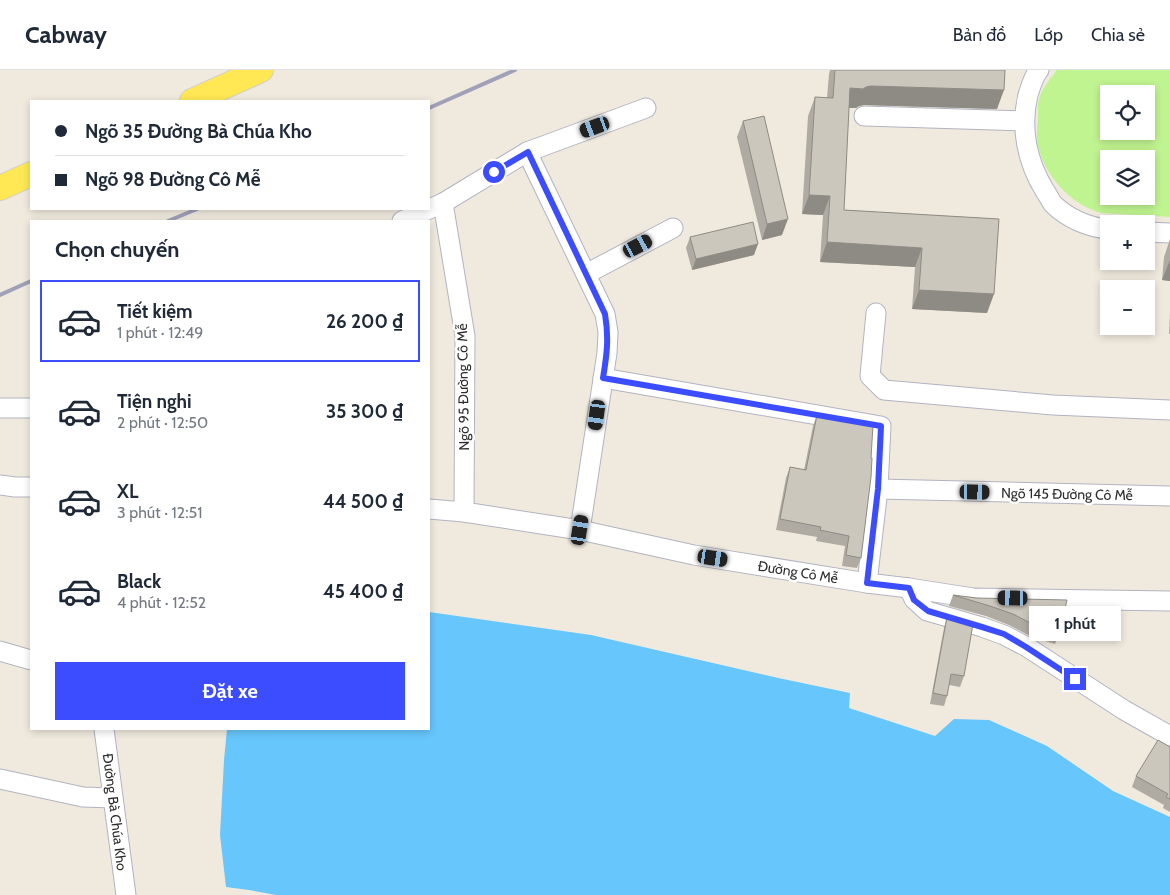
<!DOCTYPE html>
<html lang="vi">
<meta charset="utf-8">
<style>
:root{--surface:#fff;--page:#f6f6f7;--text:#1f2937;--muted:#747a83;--line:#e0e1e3;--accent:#3c4dff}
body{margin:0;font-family:Cabin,sans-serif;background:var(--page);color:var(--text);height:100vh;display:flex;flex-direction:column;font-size:19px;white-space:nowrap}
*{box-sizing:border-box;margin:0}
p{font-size:16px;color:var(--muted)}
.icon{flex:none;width:28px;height:28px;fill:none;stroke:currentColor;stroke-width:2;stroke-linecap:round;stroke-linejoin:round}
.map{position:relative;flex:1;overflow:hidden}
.details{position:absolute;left:30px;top:150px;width:400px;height:510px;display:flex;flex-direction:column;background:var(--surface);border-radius:0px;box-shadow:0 2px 8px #0003}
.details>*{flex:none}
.hud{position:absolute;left:30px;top:30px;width:400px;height:110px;border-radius:0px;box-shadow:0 2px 8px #0003;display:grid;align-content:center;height:110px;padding:0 25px;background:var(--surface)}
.controls{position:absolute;left:1100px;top:15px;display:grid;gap:10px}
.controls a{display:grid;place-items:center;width:55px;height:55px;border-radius:0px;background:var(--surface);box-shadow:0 2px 8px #0003;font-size:25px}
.end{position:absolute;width:22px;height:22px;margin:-11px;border:6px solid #3c4dff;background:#fff;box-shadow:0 0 0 2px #fff}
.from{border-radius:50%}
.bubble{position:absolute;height:35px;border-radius:0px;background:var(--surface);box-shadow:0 2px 8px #0003;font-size:16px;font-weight:700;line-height:35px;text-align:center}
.car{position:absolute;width:15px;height:30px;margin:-15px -8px;border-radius:6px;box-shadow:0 0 4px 1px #0007;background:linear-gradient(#222 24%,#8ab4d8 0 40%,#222 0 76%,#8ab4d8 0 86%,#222 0)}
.hud b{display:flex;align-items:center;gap:18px;height:48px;font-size:19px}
.hud b+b{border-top:1px solid var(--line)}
.hud i{width:12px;height:12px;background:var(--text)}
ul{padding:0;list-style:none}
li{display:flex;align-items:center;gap:15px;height:82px;margin:0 10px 8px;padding:0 15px;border:2px solid transparent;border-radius:0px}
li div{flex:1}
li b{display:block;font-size:19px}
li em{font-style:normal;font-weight:700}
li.current{border-color:var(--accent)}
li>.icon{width:45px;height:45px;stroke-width:1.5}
h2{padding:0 25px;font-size:22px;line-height:60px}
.action{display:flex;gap:10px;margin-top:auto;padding:10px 25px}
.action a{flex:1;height:58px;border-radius:0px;background:var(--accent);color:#fff;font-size:20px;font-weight:700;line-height:58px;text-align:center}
header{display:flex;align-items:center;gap:30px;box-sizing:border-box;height:70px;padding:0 25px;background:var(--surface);border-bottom:1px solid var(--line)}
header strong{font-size:24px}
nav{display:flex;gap:28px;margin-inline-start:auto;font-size:18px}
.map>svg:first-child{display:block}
</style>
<header>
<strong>Cabway</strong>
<nav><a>Bản đồ</a><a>Lớp</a><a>Chia sẻ</a></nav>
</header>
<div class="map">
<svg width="1170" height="825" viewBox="0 0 1170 825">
<rect width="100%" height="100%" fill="#f0eade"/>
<path fill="#c0f490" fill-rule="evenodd" d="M1057,0H1170V147L1102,143C1072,136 1045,106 1038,76C1036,68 1037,58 1038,49C1038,42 1037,33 1040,26C1043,17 1051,8 1057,0ZM1109,24H1146V61H1109ZM1109,89H1146V126H1109Z"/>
<path fill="#67c6fc" d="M429,542L591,565L783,609L850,623L849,638L935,666L954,649L989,650L1047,676L1113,721L1170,747V825H276L249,820L226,817L220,765L224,690L227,659H429Z"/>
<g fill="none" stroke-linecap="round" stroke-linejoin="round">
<defs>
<g id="minor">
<path d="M1039,0C1033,7 1031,16 1028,25C1020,58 1027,92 1045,121C1048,125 1050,130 1053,134C1067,148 1089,158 1109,159"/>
<path d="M864,46L1024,51"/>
<path d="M527,82L605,244L608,262L607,283L580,460"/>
<path d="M443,133L465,266L464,442"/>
<path d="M402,151L443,133L527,82L646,38"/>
<path d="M1146,162L1170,163"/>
<path d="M586,204L673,158"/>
<path d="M876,243L870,306L884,320L1053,335L1170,340"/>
<path d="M603,308L881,356L878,419"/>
<path d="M0,338H31"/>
<path d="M0,415L15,417H31"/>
<path d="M429,439L464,442L580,460L694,485L867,513L909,518L973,528L1170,531"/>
<path d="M867,513L878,419L1170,426"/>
<path d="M909,518L914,529L927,541L982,557L1004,565L1027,577L1124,640L1170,666"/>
<path d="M0,581L31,590"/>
<path d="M104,659L126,825"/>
<path d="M0,709L83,727L113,728"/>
</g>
<g id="major">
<path d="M192,31L261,0"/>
<path d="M0,118L31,104"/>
</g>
</defs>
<use href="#minor" stroke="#b2b3c2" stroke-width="21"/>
<use href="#major" stroke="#cdcdcd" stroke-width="26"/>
<use href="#minor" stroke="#fff" stroke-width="19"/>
<use href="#major" stroke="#ffe854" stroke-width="24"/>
<g stroke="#a0a1b9" stroke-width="4">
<path d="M429,38L515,0"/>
<path d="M168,151L197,139"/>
<path d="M0,225L31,211"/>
</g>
</g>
<g fill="#afaba3">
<path d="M830,0H1005L997,39L864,35L859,36L856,38H849L844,140L999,149L987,243L912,239L915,197L820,192L823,145L802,144L808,46L815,27L827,28L829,4Z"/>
<path d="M743,51L782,165L762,170L737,67Z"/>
<path d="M690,167L754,185L692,200L686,178Z"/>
<path d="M1170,169V211L1162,210L1164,187Z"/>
<path d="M1170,242V264H1169Z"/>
<path d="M817,345L871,388L861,488L857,498L842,496L845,476L816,471L817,467L776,460L786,408L790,397L804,400L813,356Z"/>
<path d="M953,525L977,528L1059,563L1055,574L1032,567L1009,555L986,546L949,536Z"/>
<path d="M947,547L964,606L960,617L949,615L947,626L944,636L930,634L944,558Z"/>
<path d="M1170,677V742L1163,738L1164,735L1132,717L1136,706Z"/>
</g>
<g fill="#8e8b84">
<path d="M871,16L1004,20L997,39L864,35L859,36L856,38H844L850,18Z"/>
<path d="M809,125L830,126L823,145L802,144Z"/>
<path d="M788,149L782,165L762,170L767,154Z"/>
<path d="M827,172L922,178L915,197L820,192Z"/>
<path d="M758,174L754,185L692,200L696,189Z"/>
<path d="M1170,190V211L1162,210Z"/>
<path d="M919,220L994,224L987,243L912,239Z"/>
</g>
<g fill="#cbc7bd" stroke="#8e8b84">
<path d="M835,0H1005L1004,20L871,16L866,17L863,19L850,18L844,140L999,149L994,224L919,220L922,178L827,172L830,126L809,125L815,27L833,28Z"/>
<path d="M764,46L788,149L767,154L743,51Z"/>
<path d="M753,152L758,174L696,189L690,167Z"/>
<path d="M817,345L873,355L871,388H872L871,407L861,488L846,485L849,466L820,460L821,457L780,449L790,397L806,400Z"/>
<path d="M953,525L977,528L1067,530L1059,563L1036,556L1013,544L990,536Z"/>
<path d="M947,547L973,554L964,606L951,604L947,626L933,623Z"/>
<path d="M1158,670L1170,677V729L1166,727L1168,724L1136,706Z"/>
</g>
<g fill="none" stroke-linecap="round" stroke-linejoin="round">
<path stroke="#3c4dff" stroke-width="6" d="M494,102L528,82L605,244C609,268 607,284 603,308L881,356L878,419L867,513L909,518L914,530L928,541L982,557L1004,564L1026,577L1075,609"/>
</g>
<g text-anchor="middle" stroke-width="5" stroke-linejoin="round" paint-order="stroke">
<g font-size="14" fill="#2d2d2d" stroke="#fff">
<text transform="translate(463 317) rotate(-91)" y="5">Ngõ 95 Đường Cô Mễ</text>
<text transform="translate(1067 424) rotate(1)" y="5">Ngõ 145 Đường Cô Mễ</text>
<text transform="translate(798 502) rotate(9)" y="5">Đường Cô Mễ</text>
<text transform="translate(115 742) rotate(83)" y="5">Đường Bà Chúa Kho</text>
</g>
</g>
</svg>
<div class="controls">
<a><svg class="icon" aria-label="locate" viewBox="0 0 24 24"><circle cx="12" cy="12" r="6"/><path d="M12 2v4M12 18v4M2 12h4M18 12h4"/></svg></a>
<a><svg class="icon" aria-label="layers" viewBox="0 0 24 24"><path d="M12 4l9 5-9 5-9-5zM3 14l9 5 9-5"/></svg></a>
<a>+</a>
<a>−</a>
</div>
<i class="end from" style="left:494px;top:102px"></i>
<i class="end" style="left:1075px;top:609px"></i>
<div class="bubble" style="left:1029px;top:536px;width:92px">1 phút</div>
<i class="car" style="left:595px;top:57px;rotate:250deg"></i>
<i class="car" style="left:638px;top:176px;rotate:62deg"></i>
<i class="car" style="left:597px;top:345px;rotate:188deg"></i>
<i class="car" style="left:975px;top:422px;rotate:91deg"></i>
<i class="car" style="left:580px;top:460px;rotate:9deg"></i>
<i class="car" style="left:713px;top:488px;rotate:99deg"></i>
<i class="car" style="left:1013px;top:528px;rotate:271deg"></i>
<div class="hud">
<b><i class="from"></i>Ngõ 35 Đường Bà Chúa Kho</b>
<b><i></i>Ngõ 98 Đường Cô Mễ</b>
</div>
<section class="details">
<h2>Chọn chuyến</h2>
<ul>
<li class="current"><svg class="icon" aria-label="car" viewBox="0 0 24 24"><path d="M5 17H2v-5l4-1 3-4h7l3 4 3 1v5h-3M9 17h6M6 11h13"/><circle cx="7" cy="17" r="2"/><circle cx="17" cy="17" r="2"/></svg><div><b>Tiết kiệm</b><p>1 phút · 12:49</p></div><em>26 200 ₫</em></li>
<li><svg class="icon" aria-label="car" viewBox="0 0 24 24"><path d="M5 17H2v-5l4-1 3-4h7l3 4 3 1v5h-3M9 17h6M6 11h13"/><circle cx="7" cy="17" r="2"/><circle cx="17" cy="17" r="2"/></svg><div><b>Tiện nghi</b><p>2 phút · 12:50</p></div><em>35 300 ₫</em></li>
<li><svg class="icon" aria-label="car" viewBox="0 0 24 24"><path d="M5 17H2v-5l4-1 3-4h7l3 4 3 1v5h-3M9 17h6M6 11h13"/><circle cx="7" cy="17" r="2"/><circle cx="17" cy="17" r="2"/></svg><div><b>XL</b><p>3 phút · 12:51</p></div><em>44 500 ₫</em></li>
<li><svg class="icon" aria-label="car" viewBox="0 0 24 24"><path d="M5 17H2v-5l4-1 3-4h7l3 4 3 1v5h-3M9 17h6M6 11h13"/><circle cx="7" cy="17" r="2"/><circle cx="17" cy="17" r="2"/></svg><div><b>Black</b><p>4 phút · 12:52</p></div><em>45 400 ₫</em></li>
</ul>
<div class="action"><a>Đặt xe</a></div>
</section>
</div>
